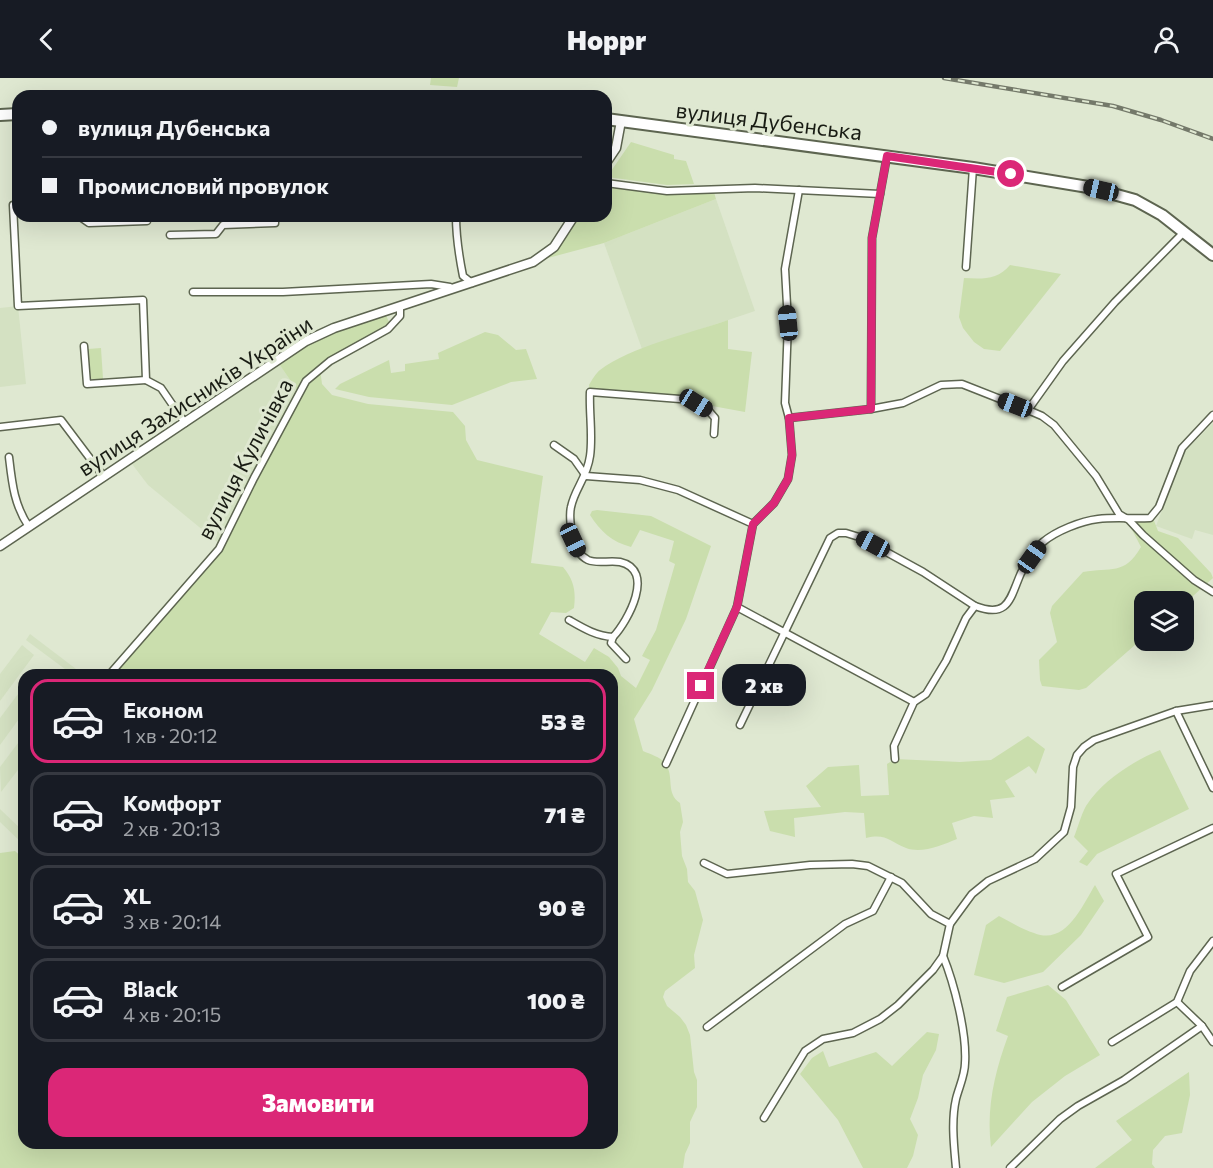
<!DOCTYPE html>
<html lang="uk">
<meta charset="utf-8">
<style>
:root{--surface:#171b24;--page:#242831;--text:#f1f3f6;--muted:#9ea1a6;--line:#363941;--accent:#db2777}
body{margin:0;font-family:Commissioner,sans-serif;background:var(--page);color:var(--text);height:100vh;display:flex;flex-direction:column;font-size:22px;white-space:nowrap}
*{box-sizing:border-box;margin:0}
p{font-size:20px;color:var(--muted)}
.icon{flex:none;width:33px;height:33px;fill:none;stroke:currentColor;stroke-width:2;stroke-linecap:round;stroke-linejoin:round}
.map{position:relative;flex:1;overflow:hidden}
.details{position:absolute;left:18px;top:591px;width:600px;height:480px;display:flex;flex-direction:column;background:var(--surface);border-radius:18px;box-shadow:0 6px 24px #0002}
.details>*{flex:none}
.top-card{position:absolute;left:12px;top:12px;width:600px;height:132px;border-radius:18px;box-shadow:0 6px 24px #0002;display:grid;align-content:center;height:132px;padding:0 30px;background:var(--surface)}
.buttons{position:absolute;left:1134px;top:513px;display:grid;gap:12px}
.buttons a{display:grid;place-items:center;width:60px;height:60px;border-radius:12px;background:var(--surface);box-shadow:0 6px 24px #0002;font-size:30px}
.end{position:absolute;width:27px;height:27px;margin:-14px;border:8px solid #db2777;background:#fff;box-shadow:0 0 0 3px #fff}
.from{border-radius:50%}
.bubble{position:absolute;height:42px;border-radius:18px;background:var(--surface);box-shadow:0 6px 24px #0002;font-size:20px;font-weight:800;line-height:42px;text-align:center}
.car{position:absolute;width:18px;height:36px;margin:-18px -9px;border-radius:8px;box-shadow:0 0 4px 2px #0007;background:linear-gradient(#222 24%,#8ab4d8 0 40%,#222 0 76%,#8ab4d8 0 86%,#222 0)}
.top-card b{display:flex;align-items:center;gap:21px;height:57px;font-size:22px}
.top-card b+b{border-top:2px solid var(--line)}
.top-card i{width:15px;height:15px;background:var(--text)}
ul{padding:10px 0 0;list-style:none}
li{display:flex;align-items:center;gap:18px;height:84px;margin:0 12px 9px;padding:0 18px;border:3px solid var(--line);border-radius:18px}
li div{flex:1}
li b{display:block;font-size:22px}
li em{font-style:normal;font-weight:800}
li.selected{border-color:var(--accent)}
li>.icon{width:54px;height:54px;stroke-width:1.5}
.primary-button{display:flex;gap:12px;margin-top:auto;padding:12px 30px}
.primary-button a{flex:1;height:69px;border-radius:18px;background:var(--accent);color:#fff;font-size:24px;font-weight:800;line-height:69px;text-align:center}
header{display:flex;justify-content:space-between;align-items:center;height:78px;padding:0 30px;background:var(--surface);font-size:27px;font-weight:800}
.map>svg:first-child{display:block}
</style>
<header><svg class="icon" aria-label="back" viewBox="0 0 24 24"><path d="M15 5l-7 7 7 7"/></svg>Hoppr<svg class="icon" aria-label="person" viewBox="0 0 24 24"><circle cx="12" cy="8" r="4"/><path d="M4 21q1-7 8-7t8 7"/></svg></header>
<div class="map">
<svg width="1213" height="1090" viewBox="0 0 1213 1090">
<rect width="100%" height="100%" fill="#dfe8d1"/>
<g fill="#d4e1c2">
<path d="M716,121L755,233L642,271L604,165Z"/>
<path d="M18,228L26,306L0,309V230Z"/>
<path d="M277,283L299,315L221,467L148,407L129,382Z"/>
<path d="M1213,345V457L1195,452L1192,461L1156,448L1185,373Z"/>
<path d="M30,556L84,597H73L26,562Z"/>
<path d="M22,567L34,577L0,623V596Z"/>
<path d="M24,608V634L0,667V640Z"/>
<path d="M24,657V684L1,714L0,689Z"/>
<path d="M0,731L24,754V767L0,744Z"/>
</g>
<g fill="#cadead">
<path d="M431,0H459L457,9L430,7Z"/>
<path d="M631,64L674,77V81L686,83L694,106L667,107L607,99Z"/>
<path d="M606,105L667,113L713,111L716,121L604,165L533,184L551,172L574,138H606Z"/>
<path d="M1010,187L1061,196L1000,273L984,271L974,264L963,250L959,239L964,200C982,201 998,202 1010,187Z"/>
<path d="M384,233L389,244L388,251L320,291L322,306L332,317L368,326L453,334L465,348L466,362L477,382L543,398L531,485L563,489C574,502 576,513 574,530L566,535L551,534L539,556L585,584L594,570L609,579L618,590L621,598L636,610L650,582L642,578L656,552L675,486L669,483L674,463L640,452L631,469C612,464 600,453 590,437L592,433L597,432L651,438L711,468L686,541L652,612L634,641L643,673C650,676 660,679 665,685C675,698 665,715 680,725L683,744L680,754L682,778L687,791L688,804L695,813L703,842L694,877L695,890L665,913L663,919L667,928L680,939L686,947L690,957L694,994L697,1002V1029L690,1044V1065L685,1076L683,1090H0V775L15,773L24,781V1065H612V597H109L219,471L299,315L277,283L306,263Z"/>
<path d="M728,242V271L752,274L745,334L696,325L590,314L589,307C592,302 596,295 600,292C630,269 691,255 728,242Z"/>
<path d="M485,254L498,257L516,272L526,271L537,301L511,304L452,327L369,319L335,311L340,306L389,282L391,295L405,293V286L439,281L438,275Z"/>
<path d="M101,270L103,301H90L88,271Z"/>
<path d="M1153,440L1158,453L1178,460L1211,495L1213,500L1184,526V524H1144V559L1086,610L1079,612L1042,608L1040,602L1039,582L1057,564L1050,535L1052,528L1083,494C1111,489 1124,498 1141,469L1127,442Z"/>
<path d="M1028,658L1045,671L1036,696L1029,688L1005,703L1015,719L990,722L993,740L974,738L952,745L957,761C942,767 922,776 906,770C889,763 886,755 866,760L864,735L845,734L794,740L795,759L770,753L764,733L821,729L806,708L828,689L859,687L861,718L889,717L887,686L895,681L960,684L991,682Z"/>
<path d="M1160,672L1189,731L1097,776L1087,788L1079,784L1088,773L1074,759C1078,749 1081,737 1086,728C1102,703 1133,683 1160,672Z"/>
<path d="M1095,807L1104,823L1081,857L1043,894L1004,905L974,897L986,847L999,838C1010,844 1022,851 1034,855C1066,868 1082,828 1095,807Z"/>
<path d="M1048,907L1066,922L1100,977L1065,998L1032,1024L991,1069C986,1030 995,993 1008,958L996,953L1007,919Z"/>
<path d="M927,954L939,956L936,972L923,997L918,1020L910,1041L918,1057L913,1078L907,1090H863L838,1042L800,996L812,980L823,973L829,989L876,974L892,988Z"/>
<path d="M1189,994L1190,1017L1182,1055L1165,1058L1153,1072L1152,1086L1155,1090H1095L1132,1062L1116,1043Z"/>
</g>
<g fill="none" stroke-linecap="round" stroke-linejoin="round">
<defs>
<g id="street">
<path d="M606,105L667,113L755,110L880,116"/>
<path d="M18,126L13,127L18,228L143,222L146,302L161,310L185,345"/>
<path d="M79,138L89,145L147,143"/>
<path d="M456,138C456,158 459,178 463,198L472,205"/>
<path d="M170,157L216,156L223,147L275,145V138"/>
<path d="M966,189L973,90"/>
<path d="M193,214H283L431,206L450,209L452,211"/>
<path d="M84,268L87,306L146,302"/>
<path d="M871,331L872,160L887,78"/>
<path d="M1028,332L1063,283L1115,224L1184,154"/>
<path d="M789,340L871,331L903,325L941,307L962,306L1028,332L1042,338L1054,347L1096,398L1119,436L1129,442L1143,457L1194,502L1213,514"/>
<path d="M0,349L61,342L104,399"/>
<path d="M554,367L574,381L586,398"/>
<path d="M9,379C12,405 14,427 29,449"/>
<path d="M586,398L640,402L678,412L753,446"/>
<path d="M737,529L914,624"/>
<path d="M569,542C583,550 596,558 613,559C628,543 656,492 620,484C610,482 597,486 588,482C580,478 574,469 573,460C571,452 569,437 571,429C575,410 587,400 590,378C593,357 589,335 590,314L680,321L696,325L708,332L715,340L714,356"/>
<path d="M613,559L611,565L626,581"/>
<path d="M109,597L219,471L254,400L306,303L330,283L388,251L400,238V228"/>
<path d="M1176,633L1213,710"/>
<path d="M740,647L830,460L838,455H846L859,459L923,494L975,528"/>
<path d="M895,681L894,668L914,624L926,616L946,583L966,540L975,528C1009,541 1010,520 1021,495C1026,486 1035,471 1043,464C1056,453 1081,443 1098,441C1115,439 1132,441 1150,440L1159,429L1182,370L1213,337"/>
<path d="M666,686L737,529L753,446L774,425L788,401L792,377L789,340L785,325L788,245L785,191L799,112"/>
<path d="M704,785L727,796L810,787L852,786L868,788L902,805L931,836L950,846"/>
<path d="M943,878C954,905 967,955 965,985C965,997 959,1009 956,1021C951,1043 954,1068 956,1090"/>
<path d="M1062,909L1148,859L1116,796L1213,750"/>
<path d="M1177,924L1202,948L1213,964"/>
<path d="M707,949L845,846L873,833L891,799"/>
<path d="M1112,964L1177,924L1190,893L1213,863"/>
<path d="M764,1040L805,973L823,961L853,955L880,941L898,927L933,892L943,878L950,846L972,816L988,803L1035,781L1064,754L1071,729L1073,689L1077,677L1084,669L1094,662L1176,633L1213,627"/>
<path d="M1010,1090L1060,1041L1078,1028L1124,1002L1202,948"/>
</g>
<g id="secondary">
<path d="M606,85L616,70L621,43"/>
<path d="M0,468L306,263L334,250L533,184L554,169L574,138"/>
</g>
<g id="highway">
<path d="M0,37L18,36"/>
<path d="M606,41L973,90L1088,109L1135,122L1162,137L1213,177"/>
</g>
</defs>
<use href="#street" stroke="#5d6550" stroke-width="9"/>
<use href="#secondary" stroke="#5d6550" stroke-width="11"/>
<use href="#highway" stroke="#5d6550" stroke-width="14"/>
<use href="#street" stroke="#fff" stroke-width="6"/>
<use href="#secondary" stroke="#fff" stroke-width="8"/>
<use href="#highway" stroke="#fff" stroke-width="10"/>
<defs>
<path id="rail" d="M944,0L1113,28L1161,42L1213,61"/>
</defs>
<use href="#rail" stroke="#74796a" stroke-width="4.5"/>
<use href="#rail" stroke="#dfe8d1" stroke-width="2" stroke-dasharray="7" stroke-linecap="butt"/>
</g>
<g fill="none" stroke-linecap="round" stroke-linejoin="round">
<path stroke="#db2777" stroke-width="8" d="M701,608L737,529L753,446L774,425L788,401L792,377L789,340L871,331L872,160L887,78L1011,96"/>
</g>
<g text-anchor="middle" stroke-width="6" stroke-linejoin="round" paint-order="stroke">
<g font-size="22" fill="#181b13" stroke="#dfe8d1">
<text transform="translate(769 43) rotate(7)" y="8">вулиця Дубенська</text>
<text transform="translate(195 318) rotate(-33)" y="8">вулиця Захисників України</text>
<text transform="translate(245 381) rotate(-62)" y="8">вулиця Куличівка</text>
</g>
</g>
</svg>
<div class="buttons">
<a><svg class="icon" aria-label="layers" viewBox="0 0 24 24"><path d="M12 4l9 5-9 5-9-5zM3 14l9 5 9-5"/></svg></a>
</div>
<i class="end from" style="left:1011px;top:96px"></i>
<i class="end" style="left:701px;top:608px"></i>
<div class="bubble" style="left:722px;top:586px;width:84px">2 хв</div>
<i class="car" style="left:1101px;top:112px;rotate:283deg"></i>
<i class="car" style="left:788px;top:245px;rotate:354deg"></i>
<i class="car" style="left:696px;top:325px;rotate:122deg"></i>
<i class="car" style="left:1015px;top:327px;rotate:291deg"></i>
<i class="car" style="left:573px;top:462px;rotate:155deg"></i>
<i class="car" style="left:873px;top:466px;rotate:298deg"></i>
<i class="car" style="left:1032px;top:479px;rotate:35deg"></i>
<div class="top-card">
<b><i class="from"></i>вулиця Дубенська</b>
<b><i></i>Промисловий провулок</b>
</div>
<section class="details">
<ul>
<li class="selected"><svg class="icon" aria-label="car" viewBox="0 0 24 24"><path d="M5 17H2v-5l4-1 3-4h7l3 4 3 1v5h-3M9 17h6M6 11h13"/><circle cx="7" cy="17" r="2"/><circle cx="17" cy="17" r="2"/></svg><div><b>Економ</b><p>1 хв · 20:12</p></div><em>53 ₴</em></li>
<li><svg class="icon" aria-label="car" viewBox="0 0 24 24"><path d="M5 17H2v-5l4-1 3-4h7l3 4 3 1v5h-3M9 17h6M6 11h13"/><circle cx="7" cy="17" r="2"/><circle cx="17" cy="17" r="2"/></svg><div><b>Комфорт</b><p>2 хв · 20:13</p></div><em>71 ₴</em></li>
<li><svg class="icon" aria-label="car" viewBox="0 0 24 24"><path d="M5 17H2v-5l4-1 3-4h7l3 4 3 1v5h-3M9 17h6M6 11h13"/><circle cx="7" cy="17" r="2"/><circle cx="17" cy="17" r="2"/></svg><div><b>XL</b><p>3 хв · 20:14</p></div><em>90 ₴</em></li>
<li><svg class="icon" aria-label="car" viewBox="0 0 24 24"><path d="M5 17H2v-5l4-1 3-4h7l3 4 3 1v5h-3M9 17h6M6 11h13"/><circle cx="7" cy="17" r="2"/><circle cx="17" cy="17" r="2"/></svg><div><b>Black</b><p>4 хв · 20:15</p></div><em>100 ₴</em></li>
</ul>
<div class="primary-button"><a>Замовити</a></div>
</section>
</div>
